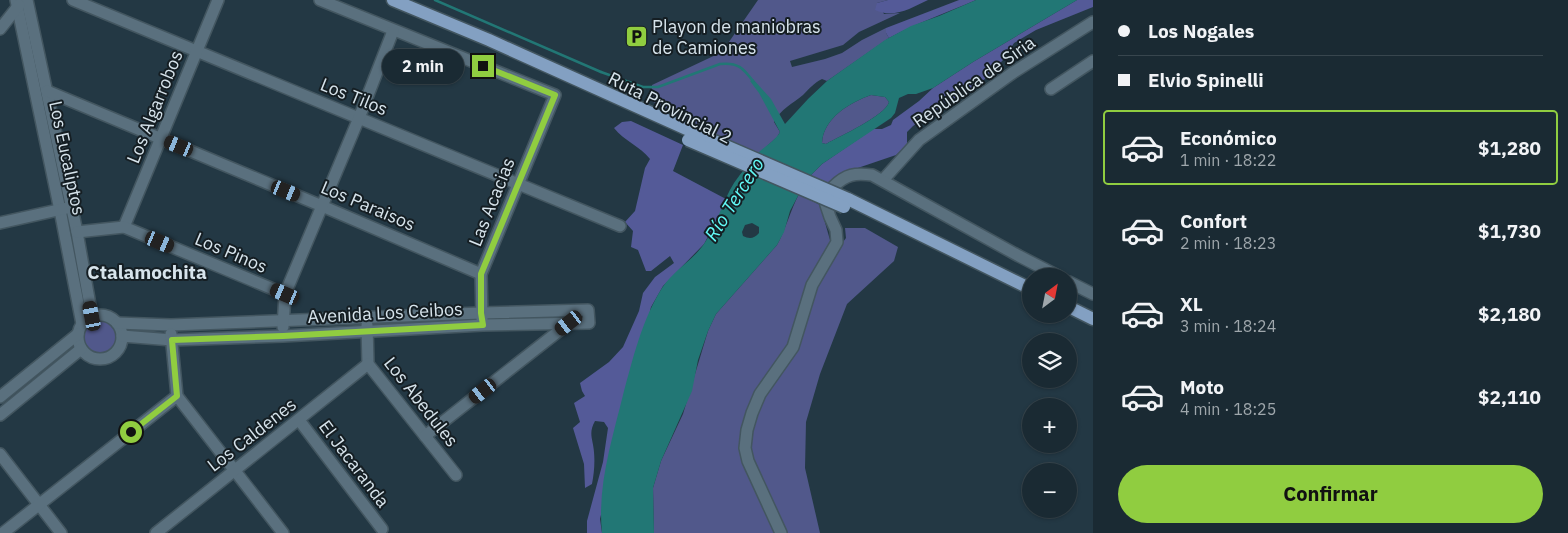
<!DOCTYPE html>
<html lang="es">
<meta charset="utf-8">
<style>
:root{--surface:#1a2a33;--page:#27363f;--text:#f1f3f6;--muted:#9fa7ac;--line:#38464e;--accent:#90cd40}
body{margin:0;font-family:"IBM Plex Sans",sans-serif;background:var(--page);color:var(--text);height:100vh;display:flex;flex-direction:column;font-size:19px;white-space:nowrap}
*{box-sizing:border-box;margin:0}
p{font-size:16px;color:var(--muted)}
.icon{flex:none;width:28px;height:28px;fill:none;stroke:currentColor;stroke-width:2;stroke-linecap:round;stroke-linejoin:round}
.map{position:relative;flex:1;overflow:hidden}
.panel{display:flex;flex-direction:column;background:var(--surface);width:475px}
.panel>*{flex:none}
.guide{display:grid;align-content:center;height:110px;padding:0 25px;background:var(--surface)}
.needle{width:32px;rotate:32deg}
.tools{position:absolute;left:1022px;top:268px;display:grid;gap:10px}
.tools a{display:grid;place-items:center;width:55px;height:55px;border-radius:50%;background:var(--surface);box-shadow:0 1px 4px #0004,0 0 0 1px var(--line);font-size:25px}
.end{position:absolute;width:22px;height:22px;margin:-11px;border:6px solid #90cd40;background:#111;box-shadow:0 0 0 2px #111}
.from{border-radius:50%}
.bubble{position:absolute;height:35px;border-radius:18px;background:var(--surface);box-shadow:0 1px 4px #0004,0 0 0 1px var(--line);font-size:16px;font-weight:700;line-height:35px;text-align:center}
.car{position:absolute;width:15px;height:30px;margin:-15px -8px;border-radius:6px;box-shadow:0 0 4px 1px #0007;background:linear-gradient(#222 24%,#8ab4d8 0 40%,#222 0 76%,#8ab4d8 0 86%,#222 0)}
.guide b{display:flex;align-items:center;gap:18px;height:48px;font-size:19px}
.guide b+b{border-top:1px solid var(--line)}
.guide i{width:12px;height:12px;background:var(--text)}
ul{padding:0;list-style:none}
li{display:flex;align-items:center;gap:15px;height:75px;margin:0 10px 8px;padding:0 15px;border:2px solid transparent;border-radius:5px}
li div{flex:1}
li b{display:block;font-size:19px}
li em{font-style:normal;font-weight:700}
li.current{border-color:var(--accent)}
li>.icon{width:45px;height:45px;stroke-width:1.5}
.primary-button{display:flex;gap:10px;margin-top:auto;padding:10px 25px}
.primary-button a{flex:1;height:58px;border-radius:30px;background:var(--accent);color:#111;font-size:20px;font-weight:700;line-height:58px;text-align:center}
main{display:flex;flex:1;min-height:0}
.map>svg:first-child{display:block}
</style>
<main>
<div class="map">
<svg width="1093" height="533" viewBox="0 0 1093 533">
<rect width="100%" height="100%" fill="#233844"/>
<g fill="#51588b">
<path d="M758,0H888L877,3L884,14L900,13L859,32L843,45L790,61L792,67L825,59L842,53L862,40L886,28V33L889,38L827,81L822,79C814,83 809,89 803,95C792,104 781,109 774,122L780,132L777,137L758,154L695,126L696,123L651,101L652,85L722,52Z"/>
<path d="M871,95L885,97L889,102C885,116 840,136 826,144L822,143C823,118 851,102 871,95Z"/>
<path d="M799,194L820,205L834,254L846,238L845,228H865L898,247L894,261L847,304L820,374L806,422L805,468L820,533H654L653,488L661,461L683,414L708,331L716,314L777,245C786,229 790,211 799,194Z"/>
<circle cx="100" cy="337" r="22"/>
</g>
<g fill="#545a98">
<path d="M888,0H928C911,8 894,19 875,10L877,3Z"/>
<path d="M959,0H976C946,13 917,23 889,38L886,33V28Z"/>
<path d="M1077,0H1093V7L1036,30L1014,43L1003,60L979,85L963,96L952,99L913,126L907,132V145L896,155L843,173L831,185L810,176L822,164L873,129H882L891,125L893,120L919,101L933,88L973,62Z"/>
<path d="M631,121L683,145L673,171L726,199L720,214L704,244L663,286L651,307L600,519L602,533H587V521L603,462L608,428L604,422L595,421C588,434 593,438 594,452C595,463 594,474 592,484L585,488L584,464L573,428L580,422L574,403L585,396L582,391L580,383L609,362L623,347L639,311L643,293L655,277L674,263L670,256L651,271H646L638,250L631,247L633,231L625,222L635,211L645,168L650,159C640,146 624,141 614,128L622,122Z"/>
</g>
<path fill="#227775" fill-rule="evenodd" d="M976,0H1077L973,62L933,88L916,94H908L899,98L895,113L891,118L822,164L812,174L799,194L790,211L784,232L777,245L716,314L708,331L698,360L692,391L661,461L653,488L654,533H602C597,486 612,440 623,395C633,358 642,320 662,288C673,271 692,261 704,244C717,225 722,202 734,183C741,173 750,162 758,153C765,146 775,141 780,132L759,93L750,81L753,79L771,99L785,124L808,99L827,81L885,40L911,26L939,16ZM871,95L885,97L889,102C885,116 840,136 826,144L822,143C823,118 851,102 871,95ZM752,223L759,227V233C754,239 749,239 743,236L742,232L745,225Z"/>
<g fill="none" stroke-linecap="round" stroke-linejoin="round">
<g stroke="#227775" stroke-width="2.5">
<path d="M435,0L601,72"/>
<path d="M601,72L643,87H658L720,64C738,62 743,68 753,81"/>
</g>
<defs>
<g id="minor">
<path d="M16,0L60,210L82,324"/>
<path d="M27,0L77,232L92,316"/>
<path d="M73,0L620,226"/>
<path d="M320,0L555,95L481,274L482,319"/>
<path d="M0,29L19,5"/>
<path d="M1051,89L1093,61"/>
<path d="M47,91L322,206L481,274"/>
<path d="M883,180L919,140L1011,74L1093,22"/>
<path d="M833,187C846,174 855,173 872,175L1019,256L1058,276"/>
<path d="M0,223L67,208"/>
<path d="M124,227L218,0"/>
<path d="M77,232L124,227L285,294"/>
<path d="M1069,282L1093,294"/>
<circle cx="100" cy="337" r="22"/>
<path d="M117,323L171,325L481,313L588,310L589,323L483,325L283,336L172,340L122,336"/>
<path d="M367,325L368,364L456,475"/>
<path d="M283,327L285,294L359,118L393,31"/>
<path d="M171,334L177,396L283,533"/>
<path d="M0,397L78,334"/>
<path d="M0,415L81,349"/>
<path d="M299,420L382,529"/>
<path d="M425,436L569,323"/>
<path d="M0,454L61,533"/>
<path d="M3,533L177,396"/>
<path d="M156,533L368,364"/>
<path d="M781,533L748,461L745,448L747,430L752,413L760,394L793,347L812,285L837,242L836,230L830,217L826,205"/>
</g>
<g id="major">
<path d="M393,0L489,40L691,131"/>
<path d="M848,199L1031,289"/>
<path d="M1069,307L1093,319"/>
</g>
</defs>
<use href="#minor" stroke="#435660" stroke-width="14"/>
<use href="#major" stroke="#435660" stroke-width="15"/>
<use href="#minor" stroke="#5a707e" stroke-width="11"/>
<use href="#major" stroke="#83a0c2" stroke-width="12"/>
<defs>
<g id="major-bridge">
<path d="M691,131L848,199"/>
<path d="M688,140L844,207"/>
</g>
</defs>
<use href="#major-bridge" stroke="#435660" stroke-width="15" stroke-linecap="butt"/>
<use href="#major-bridge" stroke="#83a0c2" stroke-width="12"/>
</g>
<g fill="none" stroke-linecap="round" stroke-linejoin="round">
<path stroke="#90cd40" stroke-width="6" d="M131,432L177,396L172,340L283,336L483,325L481,313V274L555,95L483,66"/>
</g>
<defs>
<symbol id="parking-square" viewBox="-11 -11 22 22"><rect x="-9" y="-9" width="18" height="18" rx="4" fill="#90cd40" stroke="#151e23"/><path d="M-3.5-5.5H1a3.5 3.5 0 0 1 0 7H-1V5.5H-3.5ZM-1-3.4V-.6H.8a1.4 1.4 0 0 0 0-2.8Z" fill="#111"/></symbol>
</defs>
<g fill-rule="evenodd">
<use href="#parking-square" x="624" y="24" width="25" height="25"/>
</g>
<g text-anchor="middle" stroke-width="4" stroke-linejoin="round" paint-order="stroke">
<g font-size="18" fill="#d7e4ec" stroke="#151e23" text-anchor="start">
<text x="652" y="33">Playon de maniobras<tspan x="652" dy="21">de Camiones</tspan></text>
</g>
<g font-size="18" fill="#d7e4ec" stroke="#151e23">
<text transform="translate(974 82) rotate(-35)" y="6">República de Siria</text>
<text transform="translate(354 97) rotate(22)" y="6">Los Tilos</text>
<text transform="translate(155 107) rotate(-68)" y="6">Los Algarrobos</text>
<text transform="translate(670 108) rotate(27)" y="6">Ruta Provincial 2</text>
<text transform="translate(67 158) rotate(78)" y="6">Los Eucaliptos</text>
<text transform="translate(492 202) rotate(-68)" y="6">Las Acacias</text>
<text transform="translate(368 206) rotate(23)" y="6">Los Paraisos</text>
<text transform="translate(231 253) rotate(23)" y="6">Los Pinos</text>
<text transform="translate(385 313) rotate(-3)" y="6">Avenida Los Ceibos</text>
<text transform="translate(421 402) rotate(52)" y="6">Los Abedules</text>
<text transform="translate(252 435) rotate(-38)" y="6">Los Caldenes</text>
<text transform="translate(354 464) rotate(53)" y="6">El Jacaranda</text>
</g>
<g font-size="19" font-style="italic" fill="#63fbf8" stroke="#151e23">
<text transform="translate(734 199) rotate(-58)" y="7">Río Tercero</text>
</g>
<g font-size="19" font-weight="bold" fill="#d7e4ec" stroke="#151e23">
<text x="147" y="279">Ctalamochita</text>
</g>
</g>
</svg>
<div class="tools">
<a><svg class="needle" viewBox="-14 -14 28 28"><path d="M0-13l5 13h-10z" fill="#e53935"/><path d="M0 13l5-13h-10z" fill="#9fa7ac"/></svg></a>
<a><svg class="icon" aria-label="layers" viewBox="0 0 24 24"><path d="M12 4l9 5-9 5-9-5zM3 14l9 5 9-5"/></svg></a>
<a>+</a>
<a>−</a>
</div>
<i class="end from" style="left:131px;top:432px"></i>
<i class="end" style="left:483px;top:66px"></i>
<div class="bubble" style="left:382px;top:49px;width:82px">2 min</div>
<i class="car" style="left:179px;top:146px;rotate:292deg"></i>
<i class="car" style="left:286px;top:191px;rotate:112deg"></i>
<i class="car" style="left:160px;top:242px;rotate:113deg"></i>
<i class="car" style="left:285px;top:294px;rotate:293deg"></i>
<i class="car" style="left:92px;top:316px;rotate:349deg"></i>
<i class="car" style="left:569px;top:323px;rotate:232deg"></i>
<i class="car" style="left:483px;top:391px;rotate:232deg"></i>
</div>
<section class="panel">
<div class="guide">
<b><i class="from"></i>Los Nogales</b>
<b><i></i>Elvio Spinelli</b>
</div>
<ul>
<li class="current"><svg class="icon" aria-label="car" viewBox="0 0 24 24"><path d="M5 17H2v-5l4-1 3-4h7l3 4 3 1v5h-3M9 17h6M6 11h13"/><circle cx="7" cy="17" r="2"/><circle cx="17" cy="17" r="2"/></svg><div><b>Económico</b><p>1 min · 18:22</p></div><em>$1,280</em></li>
<li><svg class="icon" aria-label="car" viewBox="0 0 24 24"><path d="M5 17H2v-5l4-1 3-4h7l3 4 3 1v5h-3M9 17h6M6 11h13"/><circle cx="7" cy="17" r="2"/><circle cx="17" cy="17" r="2"/></svg><div><b>Confort</b><p>2 min · 18:23</p></div><em>$1,730</em></li>
<li><svg class="icon" aria-label="car" viewBox="0 0 24 24"><path d="M5 17H2v-5l4-1 3-4h7l3 4 3 1v5h-3M9 17h6M6 11h13"/><circle cx="7" cy="17" r="2"/><circle cx="17" cy="17" r="2"/></svg><div><b>XL</b><p>3 min · 18:24</p></div><em>$2,180</em></li>
<li><svg class="icon" aria-label="car" viewBox="0 0 24 24"><path d="M5 17H2v-5l4-1 3-4h7l3 4 3 1v5h-3M9 17h6M6 11h13"/><circle cx="7" cy="17" r="2"/><circle cx="17" cy="17" r="2"/></svg><div><b>Moto</b><p>4 min · 18:25</p></div><em>$2,110</em></li>
</ul>
<div class="primary-button"><a>Confirmar</a></div>
</section>
</main>
